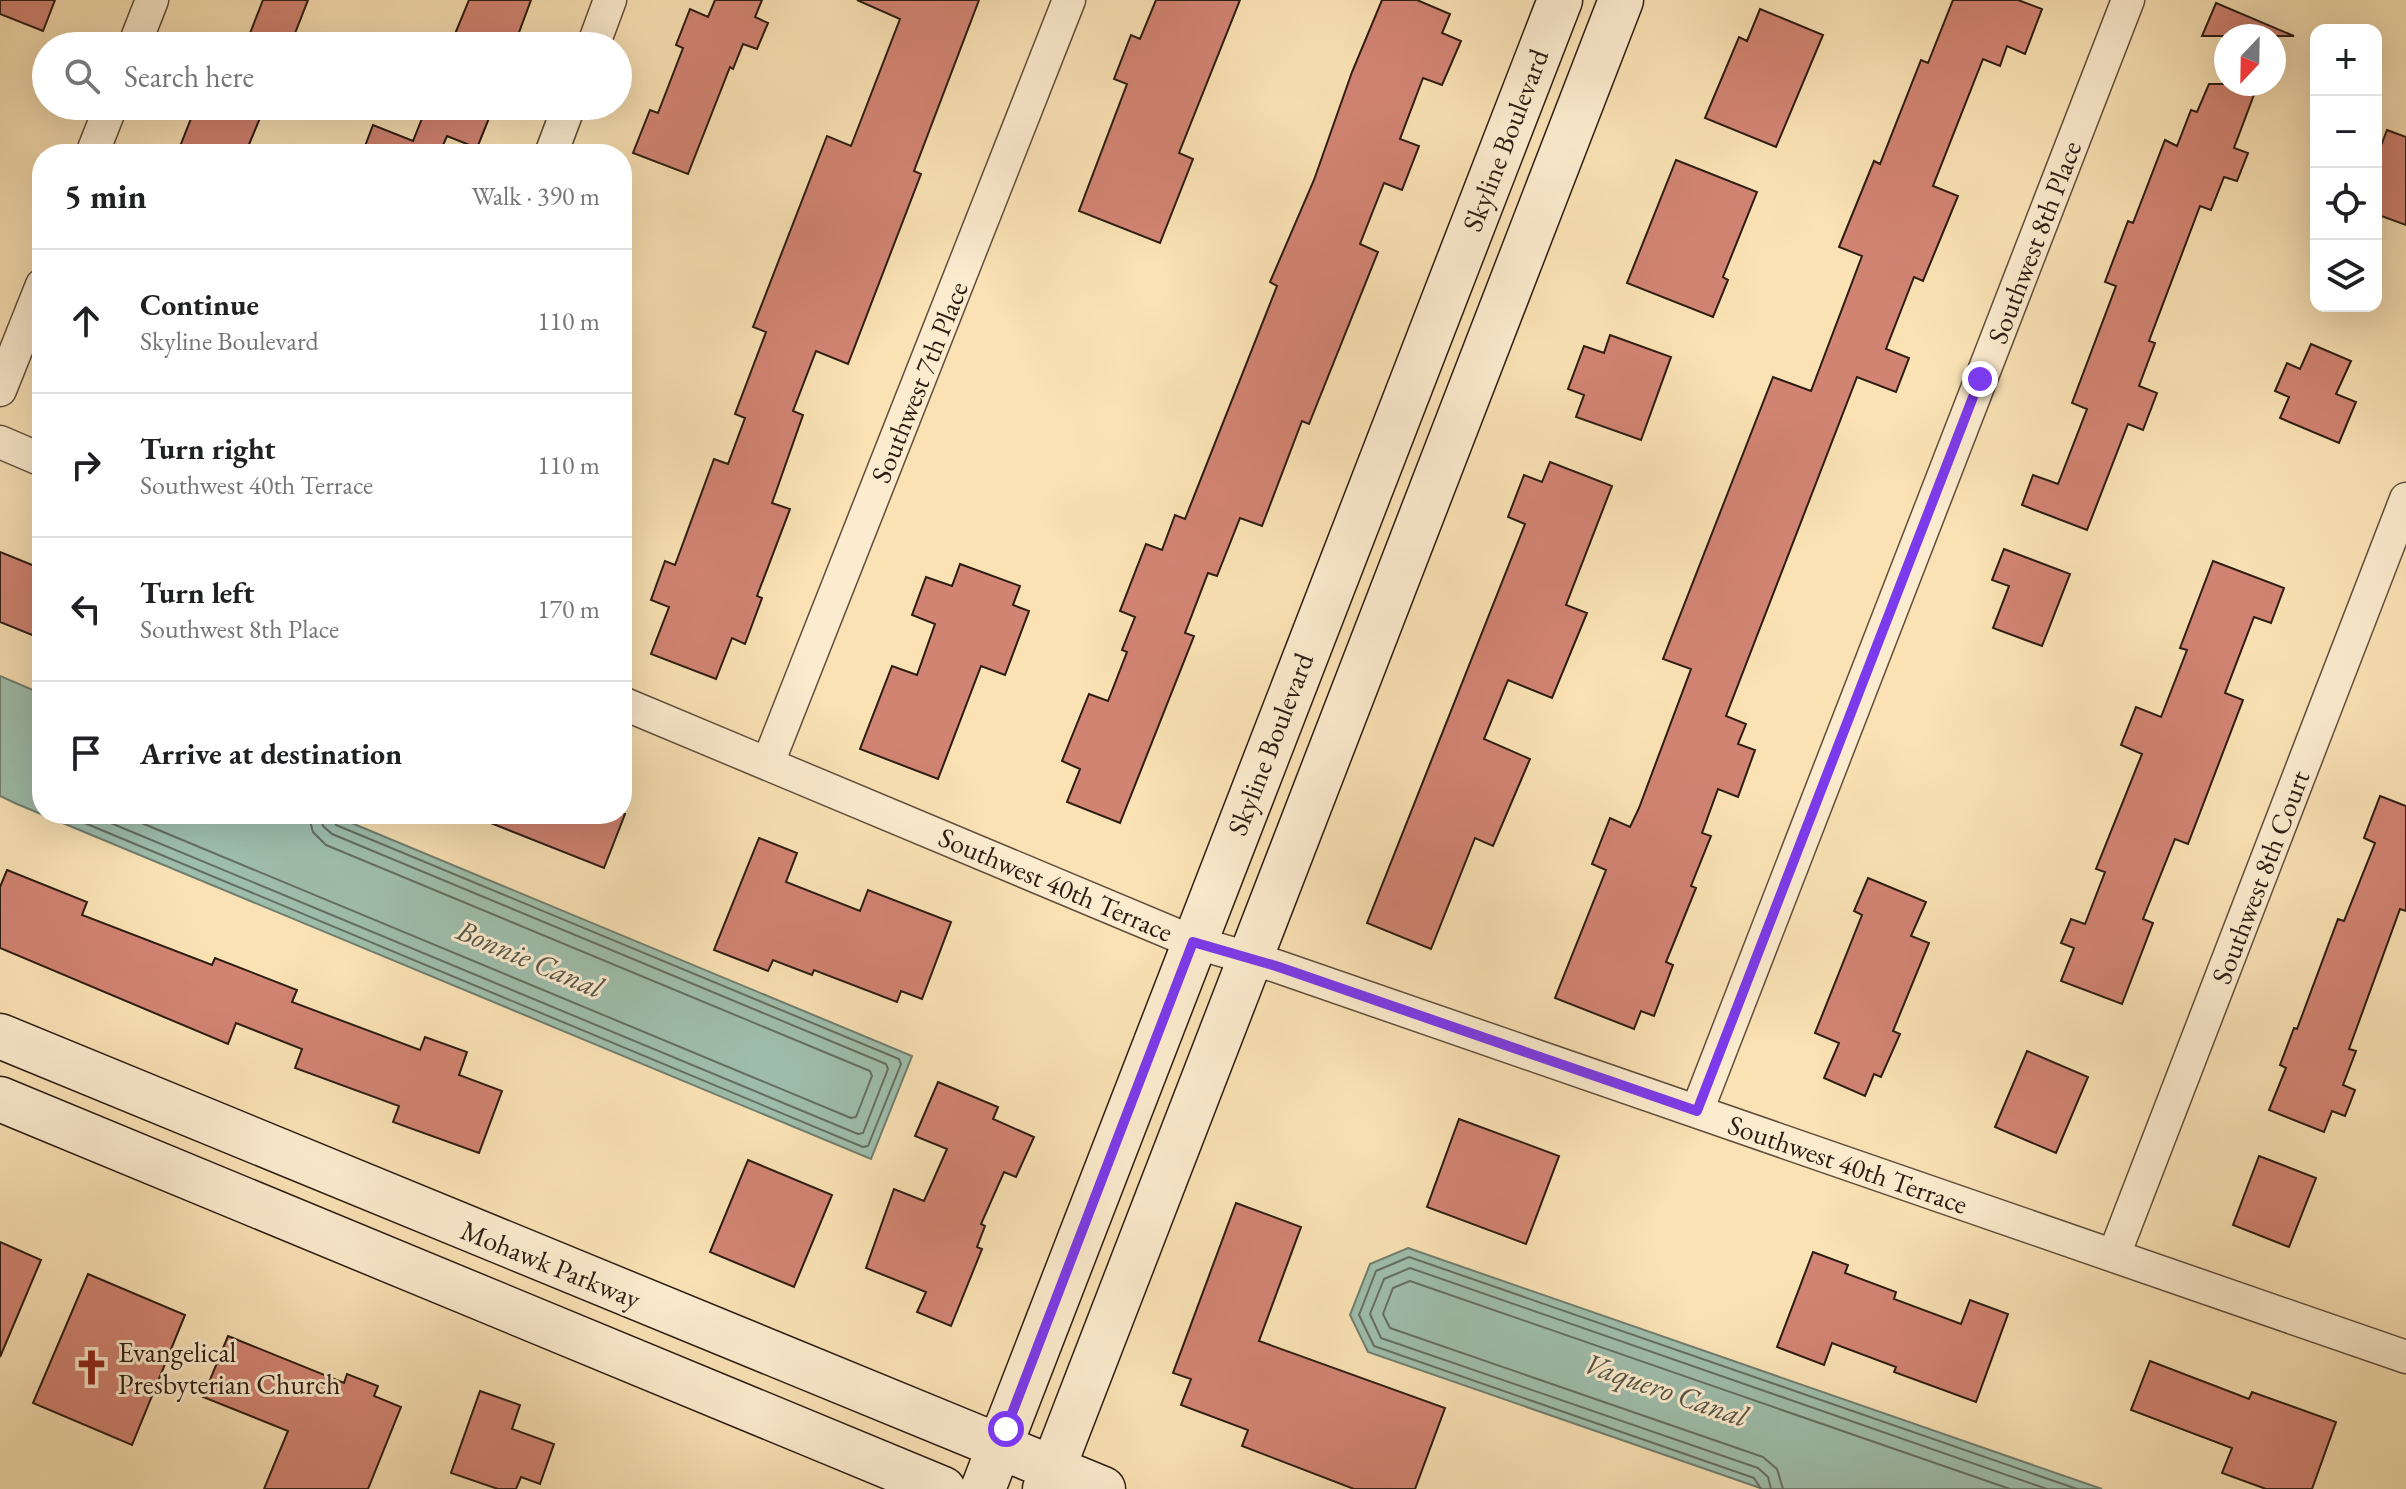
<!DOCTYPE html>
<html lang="en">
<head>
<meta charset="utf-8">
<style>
	:root { --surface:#fff; --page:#f6f6f6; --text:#202124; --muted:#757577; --line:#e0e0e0 }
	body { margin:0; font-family:"EB Garamond",serif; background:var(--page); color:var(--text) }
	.controls { position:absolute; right:24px; top:24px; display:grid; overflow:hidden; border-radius:16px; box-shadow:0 8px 32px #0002 }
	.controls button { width:72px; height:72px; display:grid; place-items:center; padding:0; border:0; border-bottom:2px solid var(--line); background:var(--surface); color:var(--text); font:40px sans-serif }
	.compass { position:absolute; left:2214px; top:24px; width:72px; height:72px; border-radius:50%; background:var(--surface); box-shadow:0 8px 32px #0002; rotate:202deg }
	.stop { position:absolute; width:24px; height:24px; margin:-18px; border:6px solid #7c3aed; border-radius:50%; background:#fff }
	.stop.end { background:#7c3aed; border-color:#fff; box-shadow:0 2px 8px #0008 }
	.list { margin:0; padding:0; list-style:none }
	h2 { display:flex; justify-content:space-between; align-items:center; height:104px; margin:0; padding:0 32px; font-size:34px }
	h2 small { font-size:26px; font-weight:400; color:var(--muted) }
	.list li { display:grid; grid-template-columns:52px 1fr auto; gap:24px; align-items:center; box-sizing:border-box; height:144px; padding:0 32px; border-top:2px solid var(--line) }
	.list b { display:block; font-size:30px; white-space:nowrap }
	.list p { margin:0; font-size:26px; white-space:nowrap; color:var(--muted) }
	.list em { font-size:26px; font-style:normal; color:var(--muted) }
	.icon { flex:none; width:44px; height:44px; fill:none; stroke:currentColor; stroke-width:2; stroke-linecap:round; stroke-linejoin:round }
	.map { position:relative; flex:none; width:2406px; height:1489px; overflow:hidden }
	.search { position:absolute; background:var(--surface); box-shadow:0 8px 32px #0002; left:32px; top:32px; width:600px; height:88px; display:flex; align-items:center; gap:20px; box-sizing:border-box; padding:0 28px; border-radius:44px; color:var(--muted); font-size:30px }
	.panel { position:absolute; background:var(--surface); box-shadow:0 8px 32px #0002; left:32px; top:144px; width:600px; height:680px; border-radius:32px }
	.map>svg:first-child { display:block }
</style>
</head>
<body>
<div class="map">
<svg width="2406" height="1489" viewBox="0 0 2406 1489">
	<rect width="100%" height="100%" fill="#fae2b5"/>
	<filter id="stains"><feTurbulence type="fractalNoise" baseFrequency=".0025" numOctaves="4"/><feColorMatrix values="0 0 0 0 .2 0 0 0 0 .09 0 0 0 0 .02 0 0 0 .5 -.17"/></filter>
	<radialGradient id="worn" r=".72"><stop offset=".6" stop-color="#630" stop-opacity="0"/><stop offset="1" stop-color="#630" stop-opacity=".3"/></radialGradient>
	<path fill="#9ebeac" stroke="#707e6f" stroke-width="2" d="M0 676 42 694V814H330L912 1056 871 1159 17 804 0 796Z
		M1408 1248 2102 1489H1763L1368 1352 1350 1315 1370 1264Z"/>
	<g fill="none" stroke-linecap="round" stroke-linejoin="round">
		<path stroke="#656e60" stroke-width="2" d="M63 814 863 1147 868 1146 901 1064 899 1059 336 825 330 814
			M89 814 858 1134 863 1133 888 1069 886 1064 332 834 323 826 320 814
			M120 814 851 1118 856 1117 872 1076 870 1071 326 845 313 832 308 814
			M1761 1489 1754 1478 1374 1346 1359 1315 1376 1271 1409 1257 2077 1489
			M1771 1489 1768 1477 1758 1468 1381 1338 1370 1314 1384 1279 1410 1268 2047 1489
			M1783 1489 1777 1469 1763 1457 1390 1328 1383 1314 1393 1288 1410 1281 2010 1489"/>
	</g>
	<path fill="#d28473" stroke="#2c1d13" stroke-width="2" d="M0 0H55L43 31 0 14Z
		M263 0H308L290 46H245Z
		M469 0H531L514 46H450Z
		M715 0H762L755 17 768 23 757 49 743 44 733 69 730 67 688 174 633 153 650 110 658 113 683 48 676 45 690 9 708 17Z
		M857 0H979L914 171 921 174 848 364 816 351 793 411 803 415 772 503 790 509 757 596 762 598 745 644 732 638 716 679 651 654 669 607 651 600 665 561 675 565 714 459 728 464 745 418 735 414 766 332 753 327 827 136 851 146 900 19Z
		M1156 0H1240L1179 153 1193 159 1160 243 1079 211 1127 84 1114 79 1131 35 1140 39Z
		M1382 0H1417L1450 14 1442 33 1461 41 1442 85 1423 78 1400 139 1419 146 1402 190 1384 183 1360 244 1378 252 1309 424 1302 421 1262 526 1240 518 1217 576 1208 573 1185 633 1194 636 1120 823 1067 802 1080 769 1062 761 1089 694 1108 701 1127 652 1122 650 1135 617 1120 611 1146 544 1162 550 1175 515 1185 519 1277 286 1270 282 1314 180 1352 72Z
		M1953 0H2018L2042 9 2025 54 2007 46 2000 66 1983 59 1933 186 1958 196 1923 281 1914 277 1886 349 1909 358 1896 392 1857 377 1726 716 1746 724 1738 744 1755 750 1738 797 1718 789 1702 833 1711 836 1691 886 1696 888 1666 962 1673 965 1654 1016 1641 1011 1634 1029 1555 998 1606 870 1592 864 1610 818 1630 827 1639 808 1691 669 1663 659 1773 377 1811 391 1862 256 1839 247 1874 161 1880 164 1921 60 1928 63Z
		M2216 3 2294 36H2202Z
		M1760 9 1823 35 1776 147 1705 118 1739 37 1747 41Z
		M2209 84H2258L2234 148 2248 153 2237 181 2224 177 2211 210 2200 206 2149 341 2155 343 2139 386 2157 393 2143 430 2128 424 2087 530 2022 505 2033 475 2058 484 2087 409 2072 403 2116 286 2105 282 2128 221 2133 223 2165 140 2177 146 2191 110 2197 112Z
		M196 106H265L245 154H177Z
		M427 106H494L477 148 447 136 440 152 443 154H362L373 125 413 141Z
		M2387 130 2406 137V225L2376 214V159Z
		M1676 160 1757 192 1723 277 1728 280 1713 317 1627 283Z
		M1610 335 1671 357 1641 440 1576 417 1584 395 1568 389 1584 346 1604 353Z
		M2311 344 2351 361 2336 394 2356 402 2339 443 2280 418 2289 397 2275 391 2287 363 2300 369Z
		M1550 462 1612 486 1566 605 1587 613 1552 698 1508 680 1484 739 1530 759 1493 846 1475 838 1431 949 1367 923 1525 524 1508 517 1524 475 1542 482Z
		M2004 549 2070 574 2042 646 1993 628 2009 586 1992 580Z
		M0 552 42 569V639L0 622Z
		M2213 561 2284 588 2271 623 2254 617 2225 693 2243 700 2188 844 2175 839 2143 919 2153 923 2122 1004 2061 981 2074 948 2061 943 2071 919 2085 924 2105 872 2096 869 2142 754 2121 745 2136 707 2161 717 2187 650 2180 648Z
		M960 564 1020 586 1013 605 1029 611 1005 675 981 666 938 779 860 749 892 666 917 675 935 624 912 615 926 577 952 586Z
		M2380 796 2406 806V911L2400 909 2349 1049 2356 1051 2343 1085 2355 1090 2345 1116 2332 1111 2324 1132 2269 1110 2286 1068 2280 1065 2294 1028 2297 1029 2338 919 2344 921 2375 843 2364 838Z
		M468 814H625L604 868Z
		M759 838 797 853 786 882 860 911 868 890 951 922 922 999 901 991 897 1002 814 970 812 975 773 960 768 971 714 950Z
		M7 870 87 902 82 915 212 965 215 958 297 990 292 1002 420 1050 425 1037 467 1052 459 1075 502 1091 479 1153 393 1122 399 1106 295 1068 302 1049 236 1023 228 1044 0 948V887Z
		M1868 878 1926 902 1911 936 1929 943 1893 1031 1900 1034 1881 1077 1874 1074 1865 1096 1824 1078 1839 1043 1815 1033 1862 915 1854 911Z
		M2027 1051 2088 1077 2056 1153 1995 1127Z
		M938 1082 998 1107 993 1119 1034 1137 1016 1177 1004 1172 981 1224 985 1226 977 1247 982 1249 951 1326 917 1312 926 1292 866 1268 894 1189 924 1201 947 1149 915 1136Z
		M1459 1119 1559 1156 1526 1244 1427 1207Z
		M2259 1156 2316 1178 2289 1247 2233 1225Z
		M748 1160 832 1195 794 1287 710 1252Z
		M1236 1203 1301 1227 1259 1341 1445 1408 1415 1489H1354L1242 1446 1248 1430 1181 1405 1191 1379 1173 1373Z
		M0 1242 41 1260 0 1357Z
		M1813 1252 1848 1265 1845 1273 1896 1292 1894 1299 1961 1324 1970 1300 2008 1314 1976 1402 1894 1372 1896 1367 1832 1343 1824 1365 1777 1347Z
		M88 1274 185 1315 132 1445 33 1403Z
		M228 1336 344 1383 347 1374 378 1386 374 1396 401 1407 368 1489H264L288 1431 203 1397Z
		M2150 1361 2249 1399 2252 1392 2336 1422 2312 1489H2266L2222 1473 2232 1448 2131 1410Z
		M480 1391 520 1405 512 1429 554 1444 540 1484 521 1477 516 1489H498L451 1473Z"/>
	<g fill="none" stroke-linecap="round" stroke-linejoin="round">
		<defs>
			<path id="street" d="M134 46 152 0
				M593 46 610 0
				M92 154 111 106
				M551 154 569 106
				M0 390 42 285
				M0 442 42 460
				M622 703 1193 942 1276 966 2406 1357
				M768 763 1069 0
				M1697 1111 2128 0
				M2114 1255 2406 499"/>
			<path id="secondary" d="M0 1036 1103 1489
				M0 1099 943 1489
				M983 1489 1560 0
				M1045 1489 1621 0"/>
		</defs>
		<use href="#street" stroke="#604e3c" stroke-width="35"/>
		<use href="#secondary" stroke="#2c1d13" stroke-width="47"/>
		<use href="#street" stroke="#fceccf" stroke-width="32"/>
		<use href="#secondary" stroke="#fceccf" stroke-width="44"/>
	</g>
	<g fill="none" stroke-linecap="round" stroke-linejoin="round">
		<path stroke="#7c3aed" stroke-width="10" d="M1006 1429 1193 942 1276 966 1697 1111 1980 379"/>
	</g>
	<defs>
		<symbol id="church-bare" viewBox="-9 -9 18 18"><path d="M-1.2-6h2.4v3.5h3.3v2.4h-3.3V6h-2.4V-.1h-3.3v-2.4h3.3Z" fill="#8f2418" stroke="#fceccf" stroke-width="2.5" paint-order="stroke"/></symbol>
	</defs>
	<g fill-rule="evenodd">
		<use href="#church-bare" x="66" y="1342" width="51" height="51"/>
	</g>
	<g text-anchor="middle" stroke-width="6" stroke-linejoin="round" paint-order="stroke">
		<g font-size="28" fill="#2c1d13" stroke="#fceccf">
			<text transform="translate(1505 140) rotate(-69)" y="10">Skyline Boulevard</text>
			<text transform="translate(2034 242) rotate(-69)" y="10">Southwest 8th Place</text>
			<text transform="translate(919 382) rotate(-68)" y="10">Southwest 7th Place</text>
			<text transform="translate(1270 744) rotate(-69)" y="10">Skyline Boulevard</text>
			<text transform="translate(2260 877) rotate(-69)" y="10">Southwest 8th Court</text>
			<text transform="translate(1056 884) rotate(23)" y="10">Southwest 40th Terrace</text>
			<text transform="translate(1848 1164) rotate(19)" y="10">Southwest 40th Terrace</text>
			<text transform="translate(551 1264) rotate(22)" y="10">Mohawk Parkway</text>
		</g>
		<g font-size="28" fill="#2c1d13" stroke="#fceccf" text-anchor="start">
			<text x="118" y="1362">Evangelical<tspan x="118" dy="32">Presbyterian Church</tspan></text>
		</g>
		<g font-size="30" font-style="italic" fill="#545549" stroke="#fceccf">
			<text transform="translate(530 959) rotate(23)" y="10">Bonnie Canal</text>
			<text transform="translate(1666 1390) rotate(19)" y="10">Vaquero Canal</text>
		</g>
	</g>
	<rect width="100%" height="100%" filter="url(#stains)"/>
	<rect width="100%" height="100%" fill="url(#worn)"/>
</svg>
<div class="controls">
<button>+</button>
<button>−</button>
<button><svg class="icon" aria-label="locate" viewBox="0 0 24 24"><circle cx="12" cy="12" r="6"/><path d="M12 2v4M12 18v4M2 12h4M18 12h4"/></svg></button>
<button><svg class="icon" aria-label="layers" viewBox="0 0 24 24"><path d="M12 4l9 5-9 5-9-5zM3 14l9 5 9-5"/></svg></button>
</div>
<svg class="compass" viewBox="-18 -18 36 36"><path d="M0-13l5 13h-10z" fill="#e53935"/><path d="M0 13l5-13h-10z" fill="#757577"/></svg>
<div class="stop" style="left:1006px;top:1429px"></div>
<div class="stop end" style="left:1980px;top:379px"></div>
<div class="search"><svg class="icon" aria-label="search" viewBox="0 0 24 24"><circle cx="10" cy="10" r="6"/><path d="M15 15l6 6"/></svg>Search here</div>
<section class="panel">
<h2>5 min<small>Walk · 390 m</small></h2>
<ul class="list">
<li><svg class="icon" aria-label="ahead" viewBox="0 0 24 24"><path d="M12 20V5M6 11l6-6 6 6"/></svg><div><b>Continue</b><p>Skyline Boulevard</p></div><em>110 m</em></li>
<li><svg class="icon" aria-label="right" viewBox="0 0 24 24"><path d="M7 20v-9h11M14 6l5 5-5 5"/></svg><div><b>Turn right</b><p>Southwest 40th Terrace</p></div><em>110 m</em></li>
<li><svg class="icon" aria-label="left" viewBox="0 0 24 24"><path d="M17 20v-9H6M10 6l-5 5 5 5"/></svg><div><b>Turn left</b><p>Southwest 8th Place</p></div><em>170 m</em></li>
<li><svg class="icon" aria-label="arrive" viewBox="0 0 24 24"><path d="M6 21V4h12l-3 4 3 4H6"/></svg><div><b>Arrive at destination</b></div></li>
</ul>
</section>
</div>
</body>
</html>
